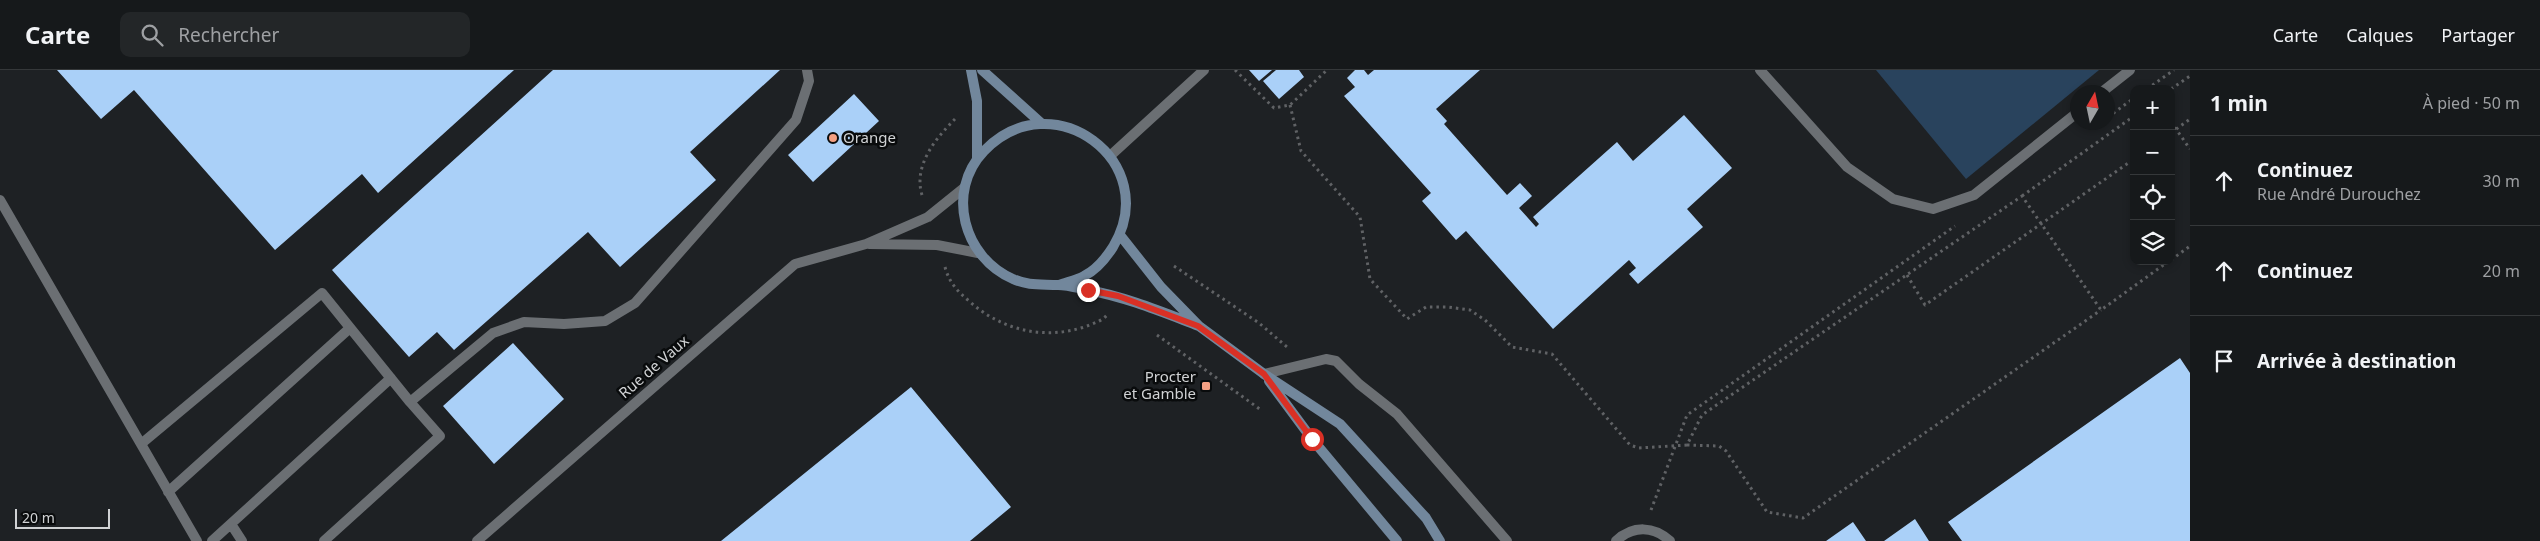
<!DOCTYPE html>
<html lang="fr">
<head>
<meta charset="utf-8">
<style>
	:root { --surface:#16191b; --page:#232628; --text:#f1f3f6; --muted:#9ea0a3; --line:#35383a }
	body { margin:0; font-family:"Noto Sans",sans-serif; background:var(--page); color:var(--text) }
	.controls { position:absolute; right:15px; top:15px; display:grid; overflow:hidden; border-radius:10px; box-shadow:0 2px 8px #0003 }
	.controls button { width:45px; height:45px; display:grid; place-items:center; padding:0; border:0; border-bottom:1px solid var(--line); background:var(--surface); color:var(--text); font:25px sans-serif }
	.compass { position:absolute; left:2070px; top:15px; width:45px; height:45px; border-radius:50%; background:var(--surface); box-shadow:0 2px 8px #0003; rotate:9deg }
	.scale { position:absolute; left:15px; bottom:12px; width:95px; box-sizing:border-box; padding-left:5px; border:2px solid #d0d2d4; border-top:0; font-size:14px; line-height:18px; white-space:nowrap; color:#d0d2d4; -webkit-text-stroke:4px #090b0c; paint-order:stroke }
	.stop { position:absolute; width:15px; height:15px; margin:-11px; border:4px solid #d93025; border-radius:50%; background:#fff }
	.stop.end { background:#d93025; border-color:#fff; box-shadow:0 1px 5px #0008 }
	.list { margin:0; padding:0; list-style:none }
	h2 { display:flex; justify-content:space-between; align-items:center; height:65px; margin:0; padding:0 20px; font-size:21px }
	h2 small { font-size:16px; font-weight:400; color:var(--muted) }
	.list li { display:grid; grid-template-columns:32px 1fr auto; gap:15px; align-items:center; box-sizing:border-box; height:90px; padding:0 20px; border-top:1px solid var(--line) }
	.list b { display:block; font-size:19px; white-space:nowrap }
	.list p { margin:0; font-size:16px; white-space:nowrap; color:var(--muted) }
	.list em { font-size:16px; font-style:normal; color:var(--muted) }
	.icon { flex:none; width:28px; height:28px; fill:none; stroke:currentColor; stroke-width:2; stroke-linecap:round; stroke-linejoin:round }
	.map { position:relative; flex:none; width:2190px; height:471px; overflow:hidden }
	header { display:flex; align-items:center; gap:30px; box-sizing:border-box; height:70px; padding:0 25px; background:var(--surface); border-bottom:1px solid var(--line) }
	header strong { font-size:24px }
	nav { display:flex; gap:28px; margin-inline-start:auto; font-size:18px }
	.search { width:350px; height:45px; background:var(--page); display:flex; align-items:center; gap:12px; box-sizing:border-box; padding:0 18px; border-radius:10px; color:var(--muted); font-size:19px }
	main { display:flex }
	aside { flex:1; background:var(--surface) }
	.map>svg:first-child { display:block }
</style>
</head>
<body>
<header>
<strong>Carte</strong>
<div class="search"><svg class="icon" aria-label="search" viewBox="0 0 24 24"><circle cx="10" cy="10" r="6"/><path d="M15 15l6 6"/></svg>Rechercher</div>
<nav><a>Carte</a><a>Calques</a><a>Partager</a></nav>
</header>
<main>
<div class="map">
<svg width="2190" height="471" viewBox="0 0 2190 471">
	<rect width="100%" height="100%" fill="#1e2124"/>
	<path fill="#29435d" d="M1876 0H2099L1966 109Z"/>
	<path fill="#aad0f8" d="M57 0H514L378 123 362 104 275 180 134 20 101 49Z
		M553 0H780L690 82 716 110 620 197 588 162 454 280 437 262 409 287 332 200Z
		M1249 0H1272L1259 11Z
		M1276 0H1299L1304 7 1279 29 1263 11Z
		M1355 0H1364L1368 5 1374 0H1480L1436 39 1447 51 1444 54 1507 125 1520 113 1532 126 1519 138 1536 157 1539 154 1533 147 1617 72 1633 91 1684 45 1732 98 1687 139 1703 157 1638 214 1629 204 1636 198 1629 190 1553 259 1466 161 1456 170 1422 131 1431 123 1344 26 1355 17 1347 8Z
		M854 24 879 51 813 112 788 85Z
		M513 273 564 329 494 394 443 336Z
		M2180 288 2190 303V471H1962L1948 452Z
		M911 317 1011 437 970 471H721Z
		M1915 449 1929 471H1884Z
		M1853 452 1866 471H1826Z"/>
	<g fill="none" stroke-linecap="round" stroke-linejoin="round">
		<path stroke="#606265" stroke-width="3" stroke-dasharray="2.5 4" stroke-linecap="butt" d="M1235 0 1274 38 1290 35 1327 0
			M2147 19 2174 0
			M2171 19 2190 6
			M1290 35 1301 81 1360 147 1370 209 1407 249 1426 237H1448L1470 240 1485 250 1512 277 1552 284 1630 375 1639 378 1687 375 1702 345 2022 126 2101 240 2169 191
			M2108 47 2134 28
			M2171 52 2190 79
			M2171 63 2190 49
			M922 125C913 95 936 68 956 48
			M2022 126 2134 46
			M2171 190 2190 176
			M1174 196 1259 253 1287 277
			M945 197C949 212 957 221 969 231 1001 260 1045 271 1087 256 1094 253 1102 251 1107 245
			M1907 205 1925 235 2134 89
			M1157 265 1261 340
			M1687 375 1719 376 1726 381 1767 442 1803 448 2101 240
			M1651 440 1687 345 1955 156"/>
		<path stroke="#6b6f73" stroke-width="10" d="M1760 0 1847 97 1893 129 1933 139 1974 125 2078 42
			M2102 22 2130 0
			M1110 86 1204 0
			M0 130 197 471
			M1264 304 1326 289 1336 291 1359 314 1397 344 1507 471
			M141 374 322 223 410 332 493 263 524 252 564 254 605 251 635 233 796 50 809 11 807 0
			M168 422 350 258
			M231 454 242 471
			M212 471 391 308
			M324 471 440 366 410 332
			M1616 471C1633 455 1654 456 1670 471"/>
		<path stroke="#6b6f73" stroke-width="10" d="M869 174 937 175 978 183
			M477 471 795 194 866 174 928 147 964 118"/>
		<path stroke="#72879c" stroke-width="10" d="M971 0 977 31V88
			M982 0 1041 53
			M1120 165 1161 217 1199 256 1264 304 1340 354 1426 448 1440 471
			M1059 215C1067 212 1077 210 1084 206 1096 200 1106 188 1113 177 1164 92 1052 10 984 81 945 122 964 188 1013 209 1028 216 1042 214 1058 215 1067 215 1078 218 1088 220 1126 227 1162 242 1199 256
			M1269 311 1312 369 1397 471"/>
	</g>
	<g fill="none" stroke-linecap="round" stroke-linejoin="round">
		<path stroke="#d93025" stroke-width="6" d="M1088 220 1118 226 1198 256 1264 304 1312 369"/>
	</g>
	<g fill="#f39f82" stroke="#090b0c" stroke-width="2">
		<circle cx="833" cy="68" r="5"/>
		<rect x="1201" y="311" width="10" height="10" rx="2.5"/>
	</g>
	<g text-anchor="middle" stroke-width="5" stroke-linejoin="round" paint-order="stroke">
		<g font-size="15" fill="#d0d2d4" stroke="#090b0c" text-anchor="start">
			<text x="843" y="73">Orange</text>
			<text x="1196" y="312" text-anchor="end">Procter<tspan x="1196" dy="17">et Gamble</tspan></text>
		</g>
		<g font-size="15" fill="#d0d2d4" stroke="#090b0c">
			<text transform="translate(654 297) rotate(-41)" y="5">Rue de Vaux</text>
		</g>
	</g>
</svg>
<div class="controls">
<button>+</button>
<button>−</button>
<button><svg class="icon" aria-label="locate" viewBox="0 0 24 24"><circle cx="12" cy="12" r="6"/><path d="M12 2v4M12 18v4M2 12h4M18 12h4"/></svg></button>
<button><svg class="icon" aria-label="layers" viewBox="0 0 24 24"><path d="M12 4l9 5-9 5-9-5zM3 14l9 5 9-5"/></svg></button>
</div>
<svg class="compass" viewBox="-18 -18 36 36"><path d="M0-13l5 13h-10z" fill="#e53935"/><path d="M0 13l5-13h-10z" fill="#9ea0a3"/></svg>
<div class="scale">20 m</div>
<div class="stop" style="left:1312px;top:369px"></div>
<div class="stop end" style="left:1088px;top:220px"></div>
</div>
<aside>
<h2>1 min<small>À pied · 50 m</small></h2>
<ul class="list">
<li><svg class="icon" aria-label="ahead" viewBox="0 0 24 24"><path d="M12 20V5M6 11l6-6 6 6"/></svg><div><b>Continuez</b><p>Rue André Durouchez</p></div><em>30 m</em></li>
<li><svg class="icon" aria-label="ahead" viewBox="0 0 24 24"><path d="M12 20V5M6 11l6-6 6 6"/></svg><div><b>Continuez</b></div><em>20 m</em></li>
<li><svg class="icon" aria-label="arrive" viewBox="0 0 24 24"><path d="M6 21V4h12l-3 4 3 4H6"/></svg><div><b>Arrivée à destination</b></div></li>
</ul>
</aside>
</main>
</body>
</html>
